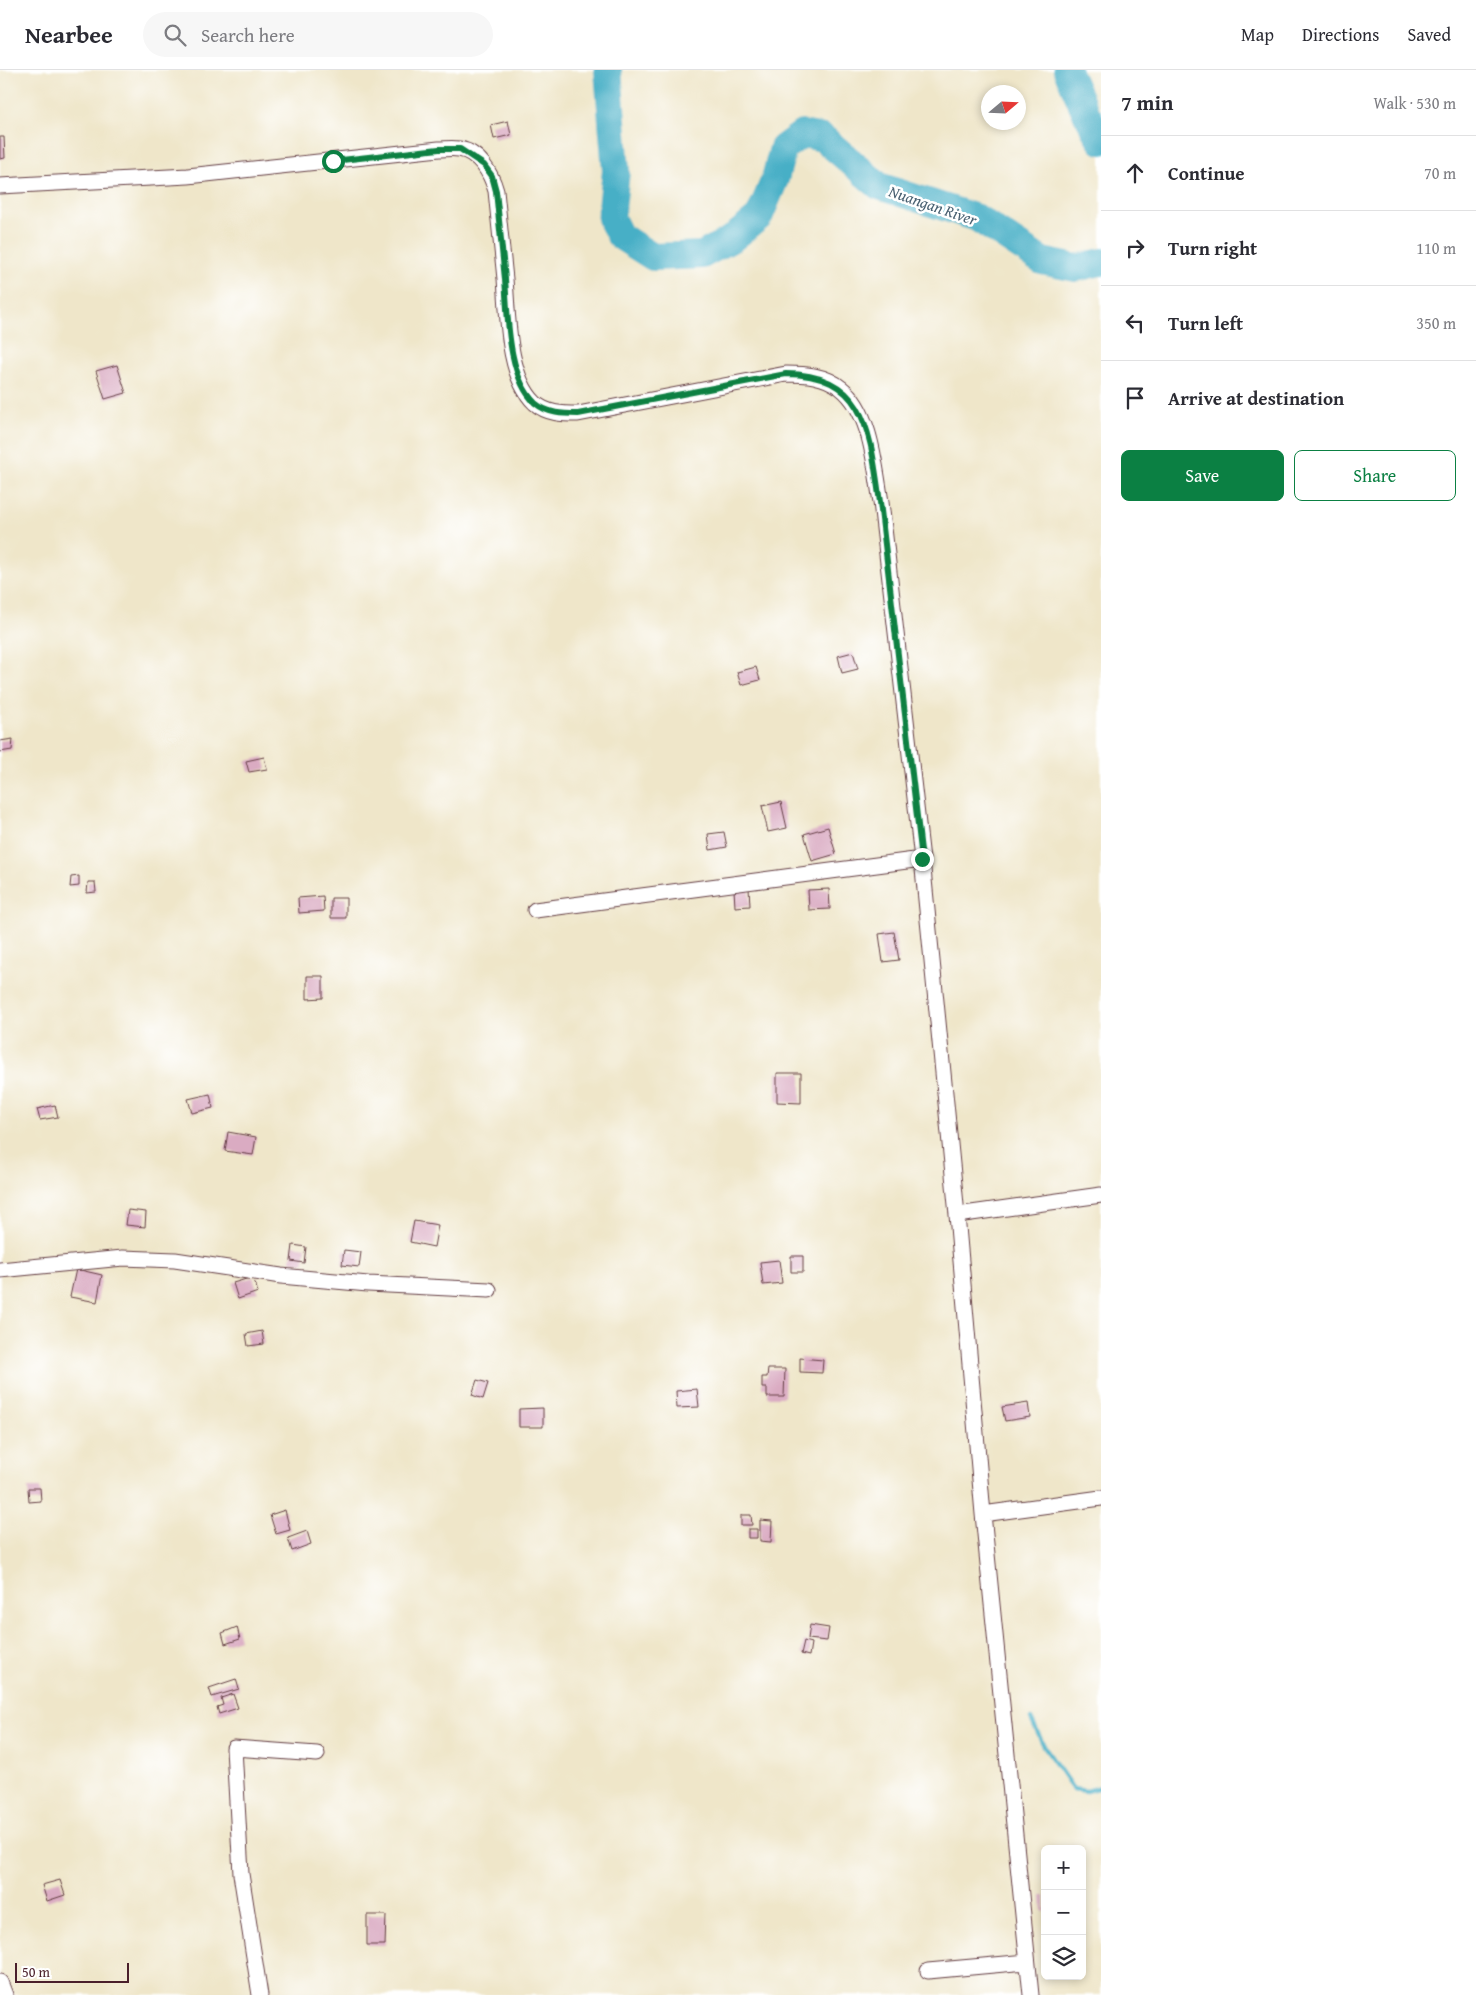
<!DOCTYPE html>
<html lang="en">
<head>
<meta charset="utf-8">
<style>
	:root { --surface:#fff; --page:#f7f7f7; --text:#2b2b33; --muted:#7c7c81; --line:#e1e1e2; --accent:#0b8043 }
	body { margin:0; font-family:"Gentium Book Plus",serif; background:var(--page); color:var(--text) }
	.controls { position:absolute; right:15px; bottom:15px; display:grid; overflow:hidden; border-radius:8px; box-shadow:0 2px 8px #0003 }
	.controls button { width:45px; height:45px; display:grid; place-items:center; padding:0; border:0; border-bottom:1px solid var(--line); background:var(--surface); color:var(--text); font:25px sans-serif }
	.compass { position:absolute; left:981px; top:15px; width:45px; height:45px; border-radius:50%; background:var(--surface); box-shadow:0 2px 8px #0003; rotate:71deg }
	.scale { position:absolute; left:15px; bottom:12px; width:114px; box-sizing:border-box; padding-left:5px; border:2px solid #4a1f2b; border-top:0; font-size:14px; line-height:18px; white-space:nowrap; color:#4a1f2b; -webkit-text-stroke:4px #fff; paint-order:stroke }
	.stop { position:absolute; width:15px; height:15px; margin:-11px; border:4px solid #0b8043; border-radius:50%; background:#fff }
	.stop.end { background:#0b8043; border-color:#fff; box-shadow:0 1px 5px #0008 }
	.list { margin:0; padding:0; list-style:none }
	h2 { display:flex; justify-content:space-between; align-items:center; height:65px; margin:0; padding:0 20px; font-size:21px }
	h2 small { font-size:16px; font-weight:400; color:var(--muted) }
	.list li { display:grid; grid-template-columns:32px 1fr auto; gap:15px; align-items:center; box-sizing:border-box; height:75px; padding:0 20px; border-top:1px solid var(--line) }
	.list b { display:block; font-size:19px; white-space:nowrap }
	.list em { font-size:16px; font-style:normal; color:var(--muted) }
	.actions { display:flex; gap:10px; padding:15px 20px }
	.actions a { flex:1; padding:11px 0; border:1px solid var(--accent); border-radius:8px; text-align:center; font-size:18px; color:var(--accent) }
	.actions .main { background:var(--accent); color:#fff }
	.icon { flex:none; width:28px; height:28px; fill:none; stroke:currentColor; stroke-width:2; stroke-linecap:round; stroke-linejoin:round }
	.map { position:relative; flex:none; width:1101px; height:1925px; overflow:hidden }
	header { display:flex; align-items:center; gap:30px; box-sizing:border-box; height:70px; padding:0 25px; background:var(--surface); border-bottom:1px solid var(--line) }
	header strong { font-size:24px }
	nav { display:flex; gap:28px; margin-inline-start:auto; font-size:18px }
	.search { width:350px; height:45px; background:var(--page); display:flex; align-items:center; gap:12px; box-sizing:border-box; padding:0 18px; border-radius:28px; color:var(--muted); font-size:19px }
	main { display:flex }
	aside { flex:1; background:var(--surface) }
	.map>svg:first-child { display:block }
</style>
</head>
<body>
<header>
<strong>Nearbee</strong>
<div class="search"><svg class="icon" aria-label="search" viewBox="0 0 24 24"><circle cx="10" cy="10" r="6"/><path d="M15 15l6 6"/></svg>Search here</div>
<nav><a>Map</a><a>Directions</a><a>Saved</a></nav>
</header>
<main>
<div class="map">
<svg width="1101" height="1925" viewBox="0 0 1101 1925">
	<rect width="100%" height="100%" fill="#fff"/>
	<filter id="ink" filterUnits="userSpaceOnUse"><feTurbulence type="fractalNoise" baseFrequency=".02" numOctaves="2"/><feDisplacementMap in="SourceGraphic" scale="10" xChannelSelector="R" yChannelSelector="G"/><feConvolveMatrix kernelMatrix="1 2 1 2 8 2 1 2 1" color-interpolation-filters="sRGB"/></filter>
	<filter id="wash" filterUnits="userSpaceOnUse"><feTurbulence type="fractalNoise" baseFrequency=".0096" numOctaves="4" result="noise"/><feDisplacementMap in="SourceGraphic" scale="20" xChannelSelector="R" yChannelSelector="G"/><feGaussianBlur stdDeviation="1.12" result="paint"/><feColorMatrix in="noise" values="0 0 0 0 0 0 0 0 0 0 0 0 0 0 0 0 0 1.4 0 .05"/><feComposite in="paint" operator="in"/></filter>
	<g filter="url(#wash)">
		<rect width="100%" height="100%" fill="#efe6c9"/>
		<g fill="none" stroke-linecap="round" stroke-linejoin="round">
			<path stroke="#47afc6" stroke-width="4.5" d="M1031 1649 1045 1678 1073 1719 1087 1721 1101 1717"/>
			<path stroke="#47afc6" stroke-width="28" d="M608 0 616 101 611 148 620 166 653 187 702 185 733 168 759 147 775 109 783 78 802 64 823 68 879 116 977 148 1042 191 1076 198 1101 192
				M1067 0 1084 39 1101 71"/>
		</g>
		<g id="blocks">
			<path fill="#daabc2" d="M508 51 511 65 494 69 491 55Z
				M0 67H4L5 88 0 89Z
				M117 295 126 323 105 329 96 301Z
				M853 582 858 599 842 603 838 586Z
				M756 597 760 610 741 615 737 602Z
				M13 669 12 680 0 682V671Z
				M264 687 267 699 249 702 246 691Z
				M781 732 787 758 768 762 762 736Z
				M828 757 836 784 812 791 804 764Z
				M724 762 727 777 710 780 708 764Z
				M79 806V816L70 817 71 807Z
				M88 812H95L96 822 87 823Z
				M749 818 750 836 735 837 734 819Z
				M829 819 830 839 809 840 808 820Z
				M323 826 324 841 299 843 298 828Z
				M331 828H346V848H331Z
				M894 862 899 890 883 892 879 864Z
				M307 906H323V928L307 929Z
				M777 1003H801V1033L777 1032Z
				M210 1024 213 1038 192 1043 188 1029Z
				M55 1035 58 1047 40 1050 37 1039Z
				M228 1062 256 1067 253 1085 225 1081Z
				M128 1140 146 1142 145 1157 126 1155Z
				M414 1151 438 1155 434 1177 410 1172Z
				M293 1175 306 1177 304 1193 291 1191Z
				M344 1180 361 1182 359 1197 342 1195Z
				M791 1186H803V1202H791Z
				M779 1190 782 1213 763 1215 760 1192Z
				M76 1199 102 1205 97 1232 70 1227Z
				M253 1207 258 1222 238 1229 233 1213Z
				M262 1261 264 1274 248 1276 246 1264Z
				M800 1288 823 1290 822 1303 800 1302Z
				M768 1299H785L784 1327H767V1318H762V1307H767Z
				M477 1310 488 1313 483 1329 472 1325Z
				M697 1319 699 1337 677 1338 676 1321Z
				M1028 1333 1030 1347 1005 1351 1002 1337Z
				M543 1338V1357H519V1339Z
				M28 1418H40L41 1431 29 1432Z
				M285 1440 290 1460 276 1464 270 1445Z
				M741 1445H751L752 1455H741Z
				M760 1450 772 1451 771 1472 760 1471Z
				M748 1459H757V1468H748Z
				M307 1461 311 1474 292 1481 288 1468Z
				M810 1555 829 1558 827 1571 808 1569Z
				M237 1557 240 1569 225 1574 222 1563Z
				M804 1571 811 1573 809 1586 801 1584Z
				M236 1609 239 1619 212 1627 209 1618Z
				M233 1624 238 1638 219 1644 217 1637 223 1635 221 1628Z
				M60 1810 65 1825 47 1831 42 1815Z
				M1042 1825H1045V1842H1043Z
				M367 1845H386L385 1875H367Z"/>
		</g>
	</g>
	<g filter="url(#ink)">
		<use href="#blocks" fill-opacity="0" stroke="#633d43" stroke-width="1"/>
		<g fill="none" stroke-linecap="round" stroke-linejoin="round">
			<defs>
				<path id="minor" d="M0 116 188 106 439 79C445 79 452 78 459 79 479 82 491 103 496 121 499 150 502 179 505 209 508 245 507 306 535 333 547 344 563 344 578 344L786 304C805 304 825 305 841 318 871 341 875 397 881 432L922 789 957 1145 983 1444 1031 1925
					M535 840 922 789
					M957 1145 1101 1125
					M0 1200 123 1188 175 1190 281 1206 368 1214 489 1220
					M983 1444 1101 1428
					M928 1901 1027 1892
					M0 1912 5 1925
					M260 1925 241 1804 234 1678 317 1684"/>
			</defs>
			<use href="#minor" stroke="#633d43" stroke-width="17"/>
			<use href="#minor" stroke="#fff" stroke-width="15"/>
		</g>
	</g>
	<g fill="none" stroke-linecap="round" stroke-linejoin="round" filter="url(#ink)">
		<path stroke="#0b8043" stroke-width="6" d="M333 91 439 79H460L484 95 492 106 496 121C499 150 502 179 505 209 508 245 507 306 535 333 548 344 563 344 578 344L786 304C868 304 870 366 880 432L922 789"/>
	</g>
	<g text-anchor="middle" stroke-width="5" stroke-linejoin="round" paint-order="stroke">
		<g font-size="16" font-style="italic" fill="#496071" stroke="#fff">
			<text transform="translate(933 135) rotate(19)" y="6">Nuangan River</text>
		</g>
	</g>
</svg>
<div class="controls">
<button>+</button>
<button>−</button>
<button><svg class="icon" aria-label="layers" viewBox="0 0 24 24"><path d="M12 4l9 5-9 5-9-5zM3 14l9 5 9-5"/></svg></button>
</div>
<svg class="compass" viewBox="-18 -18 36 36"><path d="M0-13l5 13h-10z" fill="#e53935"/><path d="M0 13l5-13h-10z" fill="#7c7c81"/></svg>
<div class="scale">50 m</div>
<div class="stop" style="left:333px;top:91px"></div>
<div class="stop end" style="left:922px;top:789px"></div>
</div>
<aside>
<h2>7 min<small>Walk · 530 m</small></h2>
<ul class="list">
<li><svg class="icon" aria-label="ahead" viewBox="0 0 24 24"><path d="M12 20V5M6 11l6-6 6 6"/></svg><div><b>Continue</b></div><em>70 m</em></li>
<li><svg class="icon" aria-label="right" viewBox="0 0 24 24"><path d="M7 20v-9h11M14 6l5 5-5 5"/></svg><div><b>Turn right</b></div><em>110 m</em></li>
<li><svg class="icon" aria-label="left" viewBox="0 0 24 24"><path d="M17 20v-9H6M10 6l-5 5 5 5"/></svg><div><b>Turn left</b></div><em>350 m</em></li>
<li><svg class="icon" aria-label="arrive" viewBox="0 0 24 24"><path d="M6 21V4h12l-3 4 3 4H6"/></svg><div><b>Arrive at destination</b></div></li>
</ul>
<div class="actions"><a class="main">Save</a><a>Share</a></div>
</aside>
</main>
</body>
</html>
